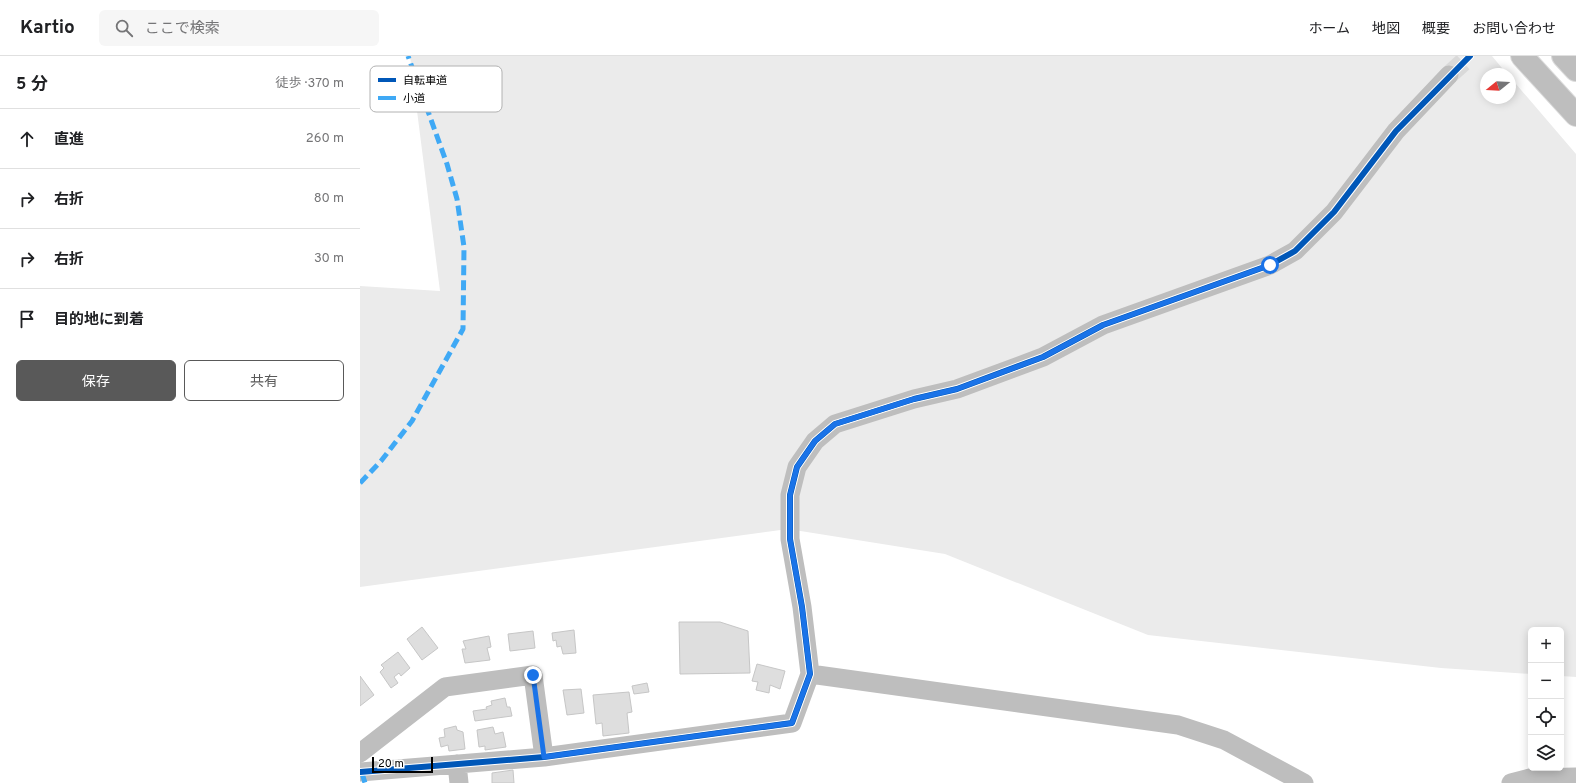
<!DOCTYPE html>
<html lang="ja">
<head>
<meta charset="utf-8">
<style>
	:root { --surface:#fff; --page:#f6f6f6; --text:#202124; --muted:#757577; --line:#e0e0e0; --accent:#595959 }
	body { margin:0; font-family:Overpass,"Noto Sans JP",sans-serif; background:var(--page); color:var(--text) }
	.controls { position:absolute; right:12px; bottom:12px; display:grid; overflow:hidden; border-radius:6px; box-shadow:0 2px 10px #0003 }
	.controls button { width:36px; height:36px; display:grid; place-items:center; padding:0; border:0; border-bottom:1px solid var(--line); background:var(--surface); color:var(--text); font:20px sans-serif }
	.compass { position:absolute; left:1120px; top:12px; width:36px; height:36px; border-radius:50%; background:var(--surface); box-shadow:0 2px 10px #0003; rotate:252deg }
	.scale { position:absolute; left:12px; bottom:10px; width:61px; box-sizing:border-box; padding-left:4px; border:2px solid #000; border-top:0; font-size:11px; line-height:14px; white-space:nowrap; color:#000; -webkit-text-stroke:3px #fff; paint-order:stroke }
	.stop { position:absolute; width:12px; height:12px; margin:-9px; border:3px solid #1a73e8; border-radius:50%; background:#fff }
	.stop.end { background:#1a73e8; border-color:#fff; box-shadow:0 1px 4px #0008 }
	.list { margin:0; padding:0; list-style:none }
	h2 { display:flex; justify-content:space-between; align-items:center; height:52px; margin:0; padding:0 16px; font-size:17px }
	h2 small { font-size:13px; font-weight:400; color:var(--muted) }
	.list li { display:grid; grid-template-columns:26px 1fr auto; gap:12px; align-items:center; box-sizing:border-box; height:60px; padding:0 16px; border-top:1px solid var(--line) }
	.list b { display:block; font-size:15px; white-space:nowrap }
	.list em { font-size:13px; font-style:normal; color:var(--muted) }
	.actions { display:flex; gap:8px; padding:12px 16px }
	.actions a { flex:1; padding:9px 0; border:1px solid var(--accent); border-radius:6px; text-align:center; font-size:14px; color:var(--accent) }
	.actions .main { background:var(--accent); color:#fff }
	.icon { flex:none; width:22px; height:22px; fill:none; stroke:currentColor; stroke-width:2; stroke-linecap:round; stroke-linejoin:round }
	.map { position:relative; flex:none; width:1216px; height:727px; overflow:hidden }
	header { display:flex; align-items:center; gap:24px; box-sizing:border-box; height:56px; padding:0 20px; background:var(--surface); border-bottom:1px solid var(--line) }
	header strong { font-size:19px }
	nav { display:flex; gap:22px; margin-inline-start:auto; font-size:14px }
	.search { width:280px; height:36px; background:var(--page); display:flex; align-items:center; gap:10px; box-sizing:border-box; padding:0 14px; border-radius:6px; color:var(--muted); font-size:15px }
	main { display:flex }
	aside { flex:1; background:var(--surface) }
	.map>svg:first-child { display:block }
</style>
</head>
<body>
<header>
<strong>Kartio</strong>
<div class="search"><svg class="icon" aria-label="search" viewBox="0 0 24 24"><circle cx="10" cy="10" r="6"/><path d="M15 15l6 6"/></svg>ここで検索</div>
<nav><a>ホーム</a><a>地図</a><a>概要</a><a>お問い合わせ</a></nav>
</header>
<main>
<aside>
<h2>5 分<small>徒歩 · 370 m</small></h2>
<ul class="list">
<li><svg class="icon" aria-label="ahead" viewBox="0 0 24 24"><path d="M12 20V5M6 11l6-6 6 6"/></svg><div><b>直進</b></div><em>260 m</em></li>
<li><svg class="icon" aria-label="right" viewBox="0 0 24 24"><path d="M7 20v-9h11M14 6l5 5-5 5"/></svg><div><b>右折</b></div><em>80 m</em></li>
<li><svg class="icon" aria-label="right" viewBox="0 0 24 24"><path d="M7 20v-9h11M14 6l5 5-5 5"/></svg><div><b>右折</b></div><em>30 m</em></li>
<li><svg class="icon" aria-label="arrive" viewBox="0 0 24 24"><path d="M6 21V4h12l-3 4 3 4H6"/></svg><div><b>目的地に到着</b></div></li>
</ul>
<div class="actions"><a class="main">保存</a><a>共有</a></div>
</aside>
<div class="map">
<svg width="1216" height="727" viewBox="0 0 1216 727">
	<rect width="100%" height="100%" fill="#fff"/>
	<path fill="#ebebeb" d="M50 0H1132L1147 18H1126V42H1150V21L1216 98V621L1201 620V574H1171V618L1081 612 788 579 585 498 428 473 0 531V230L80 235Z"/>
	<path fill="#dedede" stroke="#c6c6c6" d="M319 566H360L388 575 390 617 320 618Z
		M62 571 78 592 62 604 47 583Z
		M214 574 216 597 203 598 201 590 197 591 196 584 193 585 192 577Z
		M173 575 175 592 150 595 148 578Z
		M129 580 131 591 127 592 130 604 105 607 102 593H106L103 585Z
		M38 596 50 612 41 620 39 617 34 621 38 627 31 632 20 616 24 612 21 609Z
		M397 608 425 615 420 633 410 629 409 637 396 634 398 626 392 625Z
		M0 620 14 639 0 650Z
		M287 627 289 636 274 638 272 630Z
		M221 633 224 657 207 659 203 634Z
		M269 636 272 656 267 657 269 677 243 680 242 667 236 668 233 639Z
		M145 642 147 651H150L152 660 115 665 113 655 127 653 126 651 132 649 131 645Z
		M96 670 97 674 103 676 105 693 89 695 88 689 81 691 79 682 85 681 84 673Z
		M133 671 135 678 143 676 146 691 125 694V690L119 691 117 674Z
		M153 714 154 727H132V717Z"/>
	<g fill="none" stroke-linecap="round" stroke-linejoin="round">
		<path stroke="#d9d9d9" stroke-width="19" stroke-dasharray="19 10" stroke-linecap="butt" d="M1089 19 1110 0"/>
		<defs>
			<path id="highway" d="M1162 0 1216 59
				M1203 0 1216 14"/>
		</defs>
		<use href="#highway" stroke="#dbdbdb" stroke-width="24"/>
		<path stroke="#bebebe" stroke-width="19" d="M450 618 818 669 864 684 944 727
			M0 697 85 631 173 619 184 701
			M97 708 99 727
			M0 716 184 701 432 667 450 618 442 551 430 483V439L437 411 455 385 475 368 554 343 597 333 683 301 743 269 910 209 935 195 974 156 1036 75 1089 19
			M1151 727 1170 722 1216 721"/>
		<use href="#highway" stroke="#bebebe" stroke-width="22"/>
		<path stroke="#3fa9f5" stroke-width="5" stroke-dasharray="10 5" stroke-linecap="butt" d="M0 427 21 405 52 365 103 273 104 191 97 143 87 108 48 0
			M2 717 5 727"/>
		<defs>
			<path id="cycleway" d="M0 716 184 701 432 667 450 618 442 551 430 483V439L437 411 455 385 475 368 554 343 597 333 683 301 743 269 910 209 935 195 974 156 1036 75 1110 0"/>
		</defs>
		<use href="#cycleway" stroke="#fff" stroke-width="8"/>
		<use href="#cycleway" stroke="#0057b8" stroke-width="6"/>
	</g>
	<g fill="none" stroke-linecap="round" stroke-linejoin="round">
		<path stroke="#1a73e8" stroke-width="5" d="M173 619 184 701 432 667 450 618 442 551 430 483V439L437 411 455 385 475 368 554 343 597 333 683 301 743 269 910 209"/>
	</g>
	<rect x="10" y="10" width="132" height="46" rx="6" fill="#fff" stroke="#b2b2b2" stroke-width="1"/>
	<rect x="18" y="22" width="18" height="4" fill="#0057b8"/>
	<rect x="18" y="40" width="18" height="4" fill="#3fa9f5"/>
	<g font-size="11" fill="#000">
		<text x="43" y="28">自転車道</text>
		<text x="43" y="46">小道</text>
	</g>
</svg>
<div class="controls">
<button>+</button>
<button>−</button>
<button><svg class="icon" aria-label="locate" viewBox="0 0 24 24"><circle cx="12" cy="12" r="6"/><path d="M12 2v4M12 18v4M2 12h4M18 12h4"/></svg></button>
<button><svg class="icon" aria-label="layers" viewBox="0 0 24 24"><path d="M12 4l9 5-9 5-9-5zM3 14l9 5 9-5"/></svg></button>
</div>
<svg class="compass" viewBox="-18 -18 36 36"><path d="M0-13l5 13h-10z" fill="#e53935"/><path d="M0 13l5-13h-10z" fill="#757577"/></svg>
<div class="scale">20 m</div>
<div class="stop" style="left:910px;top:209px"></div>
<div class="stop end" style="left:173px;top:619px"></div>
</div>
</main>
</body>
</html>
